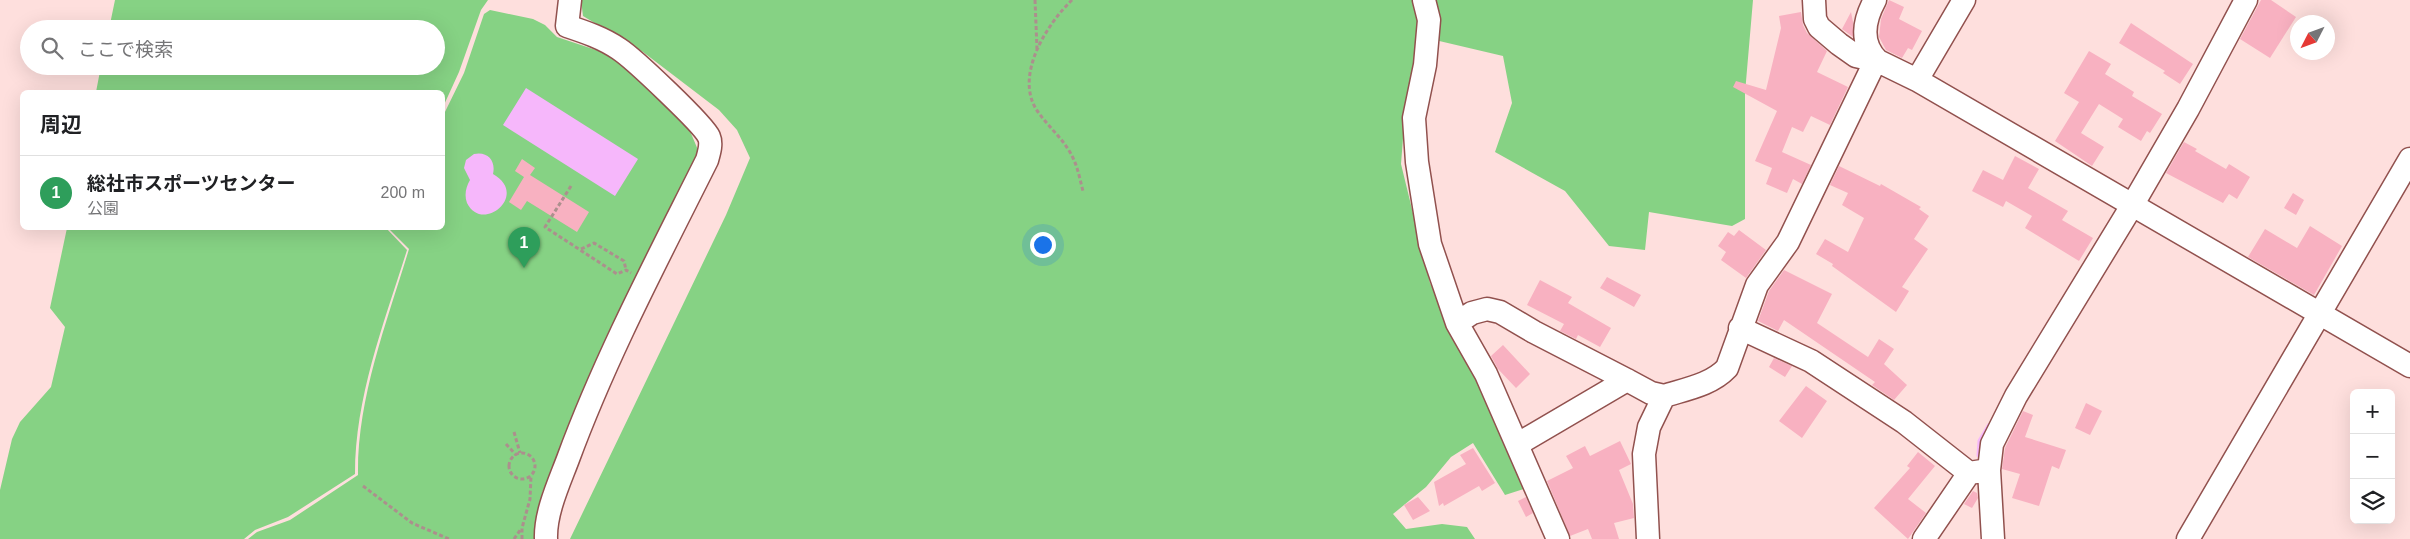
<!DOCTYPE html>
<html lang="ja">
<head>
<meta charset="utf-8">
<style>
	:root { --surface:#fff; --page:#f2f2f2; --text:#202124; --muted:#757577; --line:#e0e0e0; --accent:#347c83 }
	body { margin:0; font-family:Arial,"Noto Sans JP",sans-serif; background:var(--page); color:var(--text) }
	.controls { position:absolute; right:15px; bottom:15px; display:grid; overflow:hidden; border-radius:8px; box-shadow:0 5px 20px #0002 }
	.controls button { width:45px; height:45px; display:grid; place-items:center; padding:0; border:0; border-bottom:1px solid var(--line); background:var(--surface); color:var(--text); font:25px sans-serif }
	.compass { position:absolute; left:2290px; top:15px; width:45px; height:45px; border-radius:50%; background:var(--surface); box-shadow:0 5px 20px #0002; rotate:228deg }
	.you { position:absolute; left:1042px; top:244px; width:18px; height:18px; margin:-12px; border:4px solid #fff; border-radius:50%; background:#1a73e8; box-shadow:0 0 0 8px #1a73e833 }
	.badge { display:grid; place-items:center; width:32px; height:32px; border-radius:50%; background:var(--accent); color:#fff; font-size:16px; font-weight:700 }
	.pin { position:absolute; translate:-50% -41px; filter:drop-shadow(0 1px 2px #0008) }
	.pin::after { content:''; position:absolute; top:26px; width:18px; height:15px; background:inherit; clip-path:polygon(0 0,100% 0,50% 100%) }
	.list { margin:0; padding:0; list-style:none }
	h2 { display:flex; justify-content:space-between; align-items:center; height:65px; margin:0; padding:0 20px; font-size:21px }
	h2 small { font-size:16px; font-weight:400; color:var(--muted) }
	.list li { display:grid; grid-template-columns:32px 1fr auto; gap:15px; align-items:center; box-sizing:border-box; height:75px; padding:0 20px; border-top:1px solid var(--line) }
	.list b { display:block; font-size:19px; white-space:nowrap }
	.list p { margin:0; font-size:16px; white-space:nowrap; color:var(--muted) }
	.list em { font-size:16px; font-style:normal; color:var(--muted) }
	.icon { flex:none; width:28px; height:28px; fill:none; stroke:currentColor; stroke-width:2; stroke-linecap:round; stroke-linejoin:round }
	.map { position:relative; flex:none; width:2410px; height:539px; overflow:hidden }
	.search { position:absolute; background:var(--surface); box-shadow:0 5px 20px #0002; left:20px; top:20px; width:425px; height:55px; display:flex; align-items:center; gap:12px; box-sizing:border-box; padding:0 18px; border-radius:28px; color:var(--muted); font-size:19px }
	.panel { position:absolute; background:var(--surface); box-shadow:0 5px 20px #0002; left:20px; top:90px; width:425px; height:140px; border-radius:8px }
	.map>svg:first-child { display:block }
</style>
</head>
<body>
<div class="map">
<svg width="2410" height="539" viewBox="0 0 2410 539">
	<rect width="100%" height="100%" fill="#fedfdd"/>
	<path fill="#86d284" d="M115 0H488L481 10 459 72 443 107 442 92H96L101 66H436V29H109Z
		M581 0H1753L1745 93V219L1732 226 1649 212 1645 250 1609 246 1565 191 1495 152 1512 103 1503 56 1435 40 1405 113 1401 164 1430 283 1476 374 1527 488 1505 495 1473 443 1451 457 1426 487 1393 514 1406 529 1442 524 1467 527 1475 539H570L726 215 750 158 737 130 719 110 643 52 583 16Z
		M490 10 533 19 545 25 557 37 605 53 620 61 690 131 698 150 695 161 586 388 542 493 537 539H248L257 532 290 520 358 475C357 398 387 322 409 249L388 228H442L443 116 464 73 484 14Z
		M67 228H386L407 250C384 323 355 397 355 474L288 517 255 530 244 539H0V490L12 439 20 422 51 387 65 327 50 308Z"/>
	<path fill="#f6b7fb" d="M526 88 638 159 615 196 503 125Z
		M474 154C488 151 496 161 493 174 530 195 482 234 467 203 464 195 466 187 470 180L464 168 466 160Z"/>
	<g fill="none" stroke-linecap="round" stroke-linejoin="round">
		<path stroke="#f6b7fb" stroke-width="5" d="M1979 455 1980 441 1989 426"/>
	</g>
	<path fill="#f8b1c1" d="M1889 0 1904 7 1899 19 1922 31 1912 50 1908 48 1902 58 1886 50 1879 37 1881 19Z
		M2261 0H2271L2296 17 2270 58 2240 39Z
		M1801 12 1803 25 1807 33 1827 51 1817 72 1848 87 1830 125 1811 116 1803 132 1792 127 1782 152 1811 165 1802 184 1793 179 1787 193 1766 184 1772 168 1755 161 1777 111 1733 87 1736 81 1766 90 1781 28 1779 16Z
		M1851 12 1853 22V37L1842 29Z
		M2131 23 2193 64 2180 84 2163 73 2165 71 2119 43Z
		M2089 51 2111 64 2105 74 2134 92 2132 96 2162 114 2150 133 2147 131 2141 141 2118 127 2123 119 2099 104 2081 133 2104 147 2092 166 2055 141 2079 102 2064 93Z
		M2184 142 2197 149 2195 151 2226 169 2229 164 2250 177 2237 199 2229 194 2223 203 2166 173Z
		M2015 156 2039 169 2028 188 2068 211 2062 220 2093 238 2079 261 2025 228 2032 216 2006 201 2003 207 1972 191 1983 170 2003 180Z
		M522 159 535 168 530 175 589 212 577 232 527 201 521 210 509 202 524 177 515 171Z
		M1839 166 1880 186 1881 184 1921 207 1919 209 1929 216 1914 239 1928 249 1902 287 1909 291 1896 312 1832 266 1833 264 1816 254 1825 239 1848 252 1864 218 1842 205 1848 193 1830 185Z
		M2293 193 2304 200 2296 215 2284 208Z
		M2310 226 2342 246 2314 295 2248 257 2265 229 2297 248Z
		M1739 230 1766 250 1746 278 1721 260 1726 252 1718 246 1728 232 1734 236Z
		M1784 270 1832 294 1817 323 1868 357 1879 339 1894 349 1884 364 1907 385 1894 400 1872 385 1875 382 1784 320 1778 331 1758 321 1769 291Z
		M1607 277 1641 295 1634 307 1600 288Z
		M1540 280 1572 297 1568 303 1611 328 1600 347 1578 335 1576 339 1560 331 1564 324 1527 305Z
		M1503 345 1530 374 1516 388 1498 369 1491 356Z
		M1774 358 1792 366 1785 377 1769 367Z
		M1806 386 1827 401 1802 438 1779 421Z
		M2086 403 2102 411 2090 435 2075 428Z
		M2023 411 2033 415 2025 437 2066 450 2059 469 2052 466 2039 506 2012 498 2020 474 2002 469 2005 448Z
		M1620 441 1631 464 1619 470 1633 504 1634 518 1614 523 1619 539H1592L1588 529 1570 536 1547 481 1573 468 1566 456 1585 446 1590 456Z
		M1473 448 1495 483 1482 491 1479 486 1444 506 1443 503 1439 506 1434 482 1466 464 1460 455Z
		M1918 452 1935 466 1908 499 1926 513 1908 539 1874 508 1910 468 1907 466Z
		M1973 491 1977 493 1978 498 1972 508 1964 504Z
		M1418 497 1430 511 1413 520 1404 505Z
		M1526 497 1533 513 1526 517 1518 501Z"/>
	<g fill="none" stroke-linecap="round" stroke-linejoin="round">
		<defs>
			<path id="minor" d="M1424 0 1429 20 1425 65 1414 118 1417 162 1430 244 1457 323 1486 374 1558 539
				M1814 0 1815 19 1819 27 1839 44 1856 56 1878 61 1917 80 2410 366
				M1875 0C1864 20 1859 43 1878 61
				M1917 80 1964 0
				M1457 323 1472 313 1487 309 1500 312 1534 332 1627 380 1651 393 1664 396
				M1740 328 1811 361 1904 422 1969 473 1989 470
				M1518 444 1627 380
				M546 539C545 513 559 483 568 459 606 356 658 258 707 160 709 153 712 144 709 137 704 125 633 58 619 49 603 38 585 32 567 26L570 0
				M1648 539 1644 454 1649 427 1664 396C1686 389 1711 385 1727 368L1757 285 1788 242 1872 68 1878 61
				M1924 539 1969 473
				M1993 539 1989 470 1992 444 2016 396 2133 204 2188 109 2246 0
				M2188 539 2410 159"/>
		</defs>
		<use href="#minor" stroke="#91514e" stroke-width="25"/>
		<path stroke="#ac8f8d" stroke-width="3" stroke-dasharray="4 2.5" stroke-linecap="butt" d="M1035 0 1037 49
			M1072 0C1047 24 1015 74 1036 109 1047 126 1065 140 1073 158 1078 168 1080 180 1083 191
			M571 186 545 227 617 274 626 270 631 273
			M581 249 594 243 624 261 626 270
			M514 432 520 453
			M506 444 516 455
			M509 466a13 13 0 1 1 26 0a13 13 0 1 1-26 0Z
			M363 486 412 523 449 539
			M514 539 521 529
			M522 539V528L530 499 531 476"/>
		<use href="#minor" stroke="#fff" stroke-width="22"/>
	</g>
</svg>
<div class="controls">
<button>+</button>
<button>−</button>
<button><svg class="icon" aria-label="layers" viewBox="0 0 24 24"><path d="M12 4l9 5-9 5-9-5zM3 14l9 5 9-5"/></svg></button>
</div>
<svg class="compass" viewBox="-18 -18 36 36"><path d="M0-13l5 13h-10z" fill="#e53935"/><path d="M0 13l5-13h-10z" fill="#757577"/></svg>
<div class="you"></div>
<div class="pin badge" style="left:524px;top:268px;background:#2e9e5b">1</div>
<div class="search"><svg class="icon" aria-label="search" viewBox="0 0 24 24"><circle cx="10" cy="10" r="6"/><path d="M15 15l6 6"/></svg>ここで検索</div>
<section class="panel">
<h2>周辺<small></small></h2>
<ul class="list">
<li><span class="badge" style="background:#2e9e5b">1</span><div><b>総社市スポーツセンター</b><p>公園</p></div><em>200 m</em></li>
</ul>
</section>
</div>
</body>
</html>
